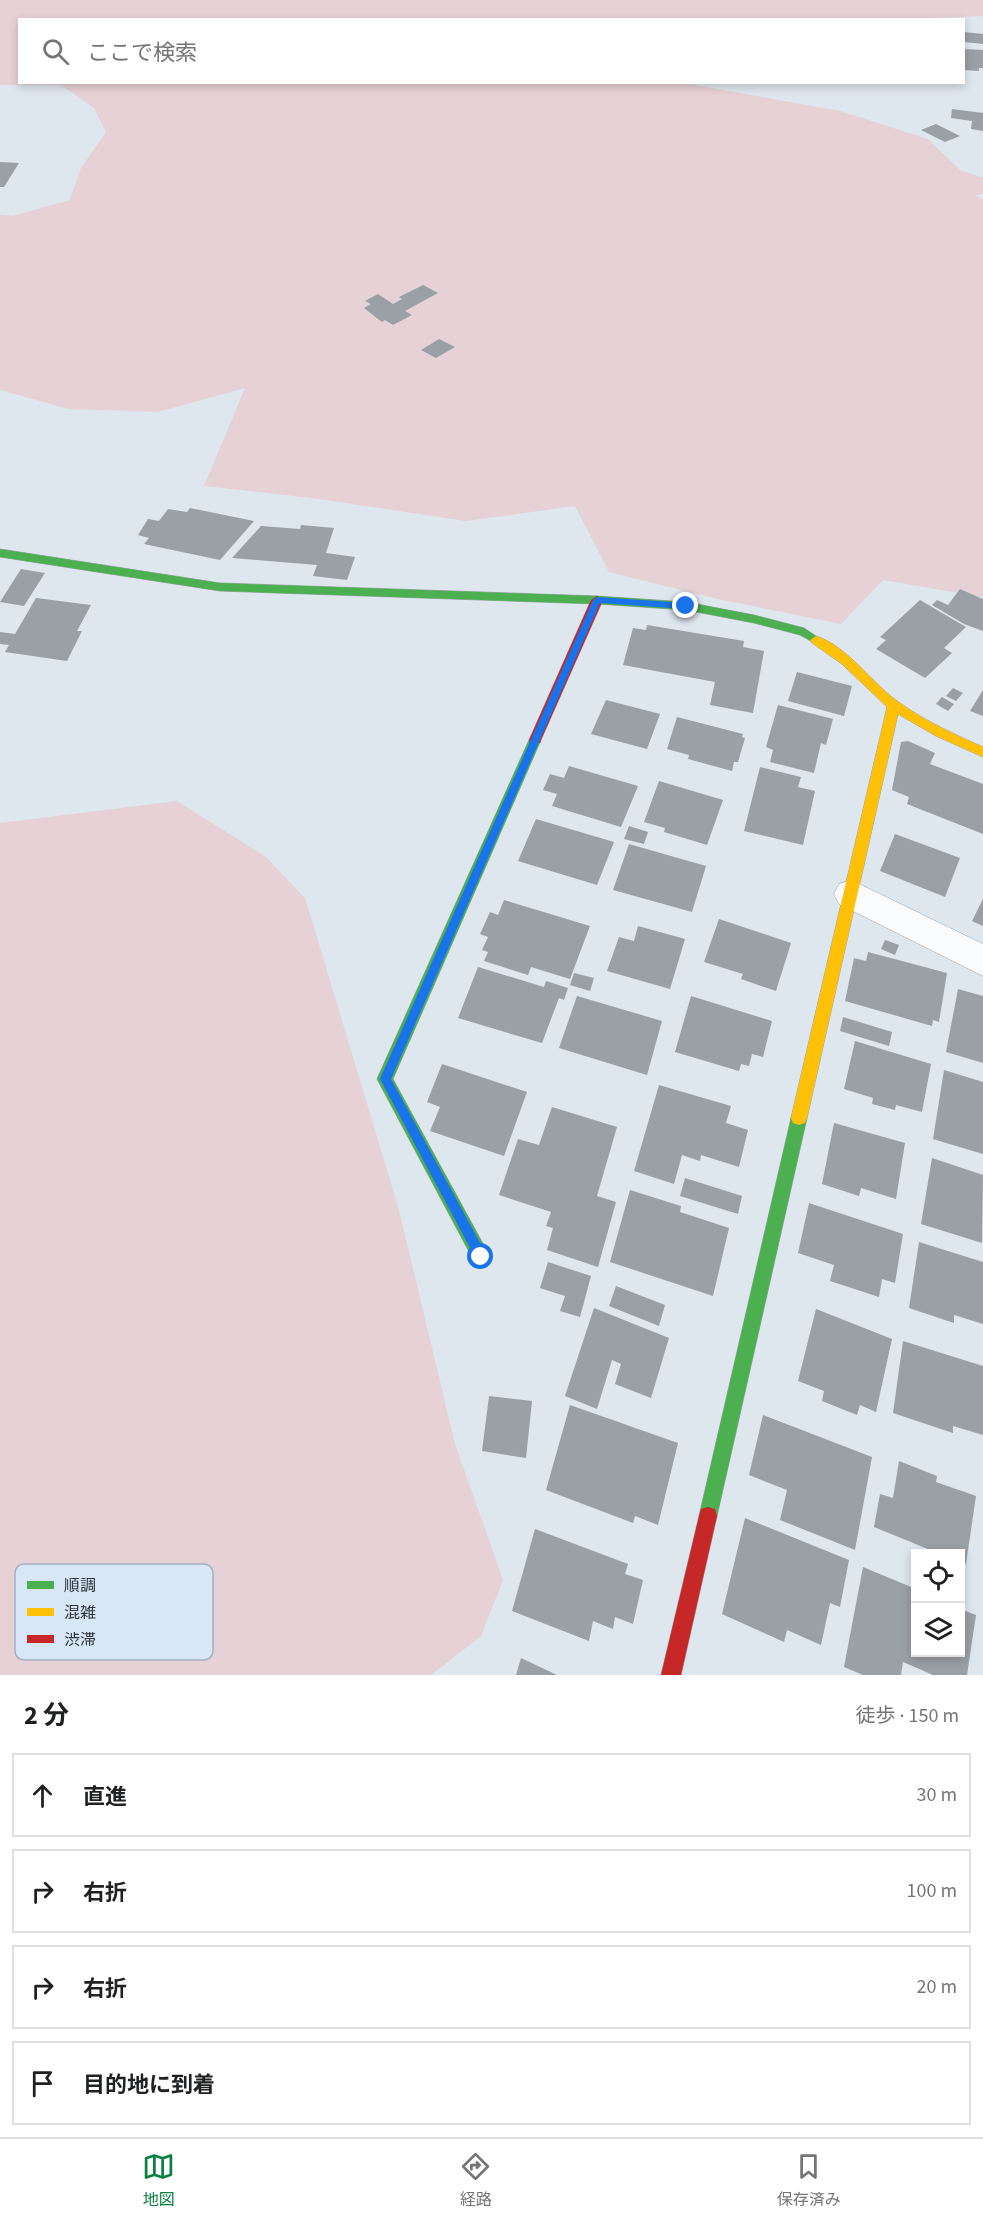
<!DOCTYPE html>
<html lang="ja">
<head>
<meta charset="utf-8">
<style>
	:root { --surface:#fff; --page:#f6f6f6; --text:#202124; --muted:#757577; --line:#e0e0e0; --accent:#0b8043 }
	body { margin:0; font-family:"Source Sans 3","Noto Sans JP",sans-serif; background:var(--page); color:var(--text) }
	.controls { position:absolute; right:18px; bottom:18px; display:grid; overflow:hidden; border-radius:0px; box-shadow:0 3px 9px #0003 }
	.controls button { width:54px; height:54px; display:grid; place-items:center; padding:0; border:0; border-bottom:2px solid var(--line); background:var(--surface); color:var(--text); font:30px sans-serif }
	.stop { position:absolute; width:18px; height:18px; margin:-14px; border:4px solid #1a73e8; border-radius:50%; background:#fff }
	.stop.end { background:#1a73e8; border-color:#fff; box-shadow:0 2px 6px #0008 }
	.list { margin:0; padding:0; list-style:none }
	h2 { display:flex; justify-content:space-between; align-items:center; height:78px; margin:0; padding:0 24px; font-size:26px }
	h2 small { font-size:20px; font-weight:400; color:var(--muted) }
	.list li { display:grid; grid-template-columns:39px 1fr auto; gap:18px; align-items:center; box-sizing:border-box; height:84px; margin:0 12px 12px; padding:0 12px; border:2px solid var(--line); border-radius:0px }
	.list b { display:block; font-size:22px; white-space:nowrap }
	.list em { font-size:20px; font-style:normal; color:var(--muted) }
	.icon { flex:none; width:33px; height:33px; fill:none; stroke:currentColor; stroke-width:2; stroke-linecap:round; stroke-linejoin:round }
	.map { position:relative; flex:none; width:983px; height:1675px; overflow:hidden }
	.search { position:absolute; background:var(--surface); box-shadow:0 3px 9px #0003; left:18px; right:18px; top:18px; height:66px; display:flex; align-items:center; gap:15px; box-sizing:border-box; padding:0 21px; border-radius:0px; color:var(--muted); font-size:22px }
	.sheet { height:462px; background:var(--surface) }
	nav { display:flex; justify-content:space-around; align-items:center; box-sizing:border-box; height:84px; border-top:2px solid var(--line); background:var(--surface); font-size:16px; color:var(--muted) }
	nav a { display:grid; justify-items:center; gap:3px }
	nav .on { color:var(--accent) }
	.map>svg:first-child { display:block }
</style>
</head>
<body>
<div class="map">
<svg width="983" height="1675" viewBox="0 0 983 1675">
	<rect width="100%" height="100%" fill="#dee6ee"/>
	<path fill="#e6d1d6" d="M0 0H983V16L878 20H20V82L684 83 840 111 928 139 960 170 983 178V194L976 195 983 200V597L883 580 841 624 718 599 609 572 575 506 466 521 312 498 204 486 245 388 158 412 69 409 0 390V215L13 216 70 200 81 168 106 132 94 108 61 85H0Z
		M177 801 266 857 305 898 399 1210 455 1444 503 1580 481 1636 431 1675H0V823Z"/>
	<path fill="#99a0a6" d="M964 32 983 34V44L964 42Z
		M964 49 983 50V68H979V71L964 70Z
		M952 109 983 113V131L971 129 972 121 951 118Z
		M936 124 960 136 945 142 921 130Z
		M0 162 19 163 4 187H0Z
		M423 285 438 293 405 311 412 315 393 325 385 320 382 322 364 308 371 304 365 301 378 294 393 304 402 299 399 297Z
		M439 339 455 347 436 358 421 350Z
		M190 508 254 521 220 560 144 544 149 538 138 535 148 519 159 521 168 509 187 512Z
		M301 525 334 528 326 553 355 557 347 580 313 576 317 565 232 558 261 526 300 529Z
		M21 569 45 573 24 606 0 602Z
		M960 589 983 599V631L964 624 932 605 937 600 948 605Z
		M36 598 91 605 77 631H82L67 661 5 652 9 645 0 644V632L15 634Z
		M920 600 966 627 944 648 952 653 925 678 876 649 886 640 880 637Z
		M647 625 744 641 743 647 764 651 753 713 710 705 715 682 623 665 633 628 646 630Z
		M797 672 852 686 844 716 788 701Z
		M953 688 963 693 956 701 946 696Z
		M983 690V716L970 711Z
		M942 697 954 704 948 711 936 704Z
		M606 700 660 714 647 749 591 734Z
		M778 705 833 719 826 745 821 743 814 773 770 762 773 750 766 747Z
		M677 717 743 734 742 737 745 738 738 762H734L732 771 688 759 689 755 667 749Z
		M908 741 935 753 930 764 983 784V834L907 804 909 797 892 790 901 742Z
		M569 766 638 786 621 827 552 806 557 794 543 790 550 774 564 778Z
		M760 767 801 777 798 787 815 791 803 845 744 831Z
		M659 781 723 800 707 845 664 832 665 828 644 822Z
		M536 819 614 842 597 885 518 861Z
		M629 826 648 832 644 844 624 839Z
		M895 834 960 858 945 897 880 871Z
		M629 844 706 866 692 912 613 890Z
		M983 899V926L972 921Z
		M504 900 590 926 570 979 531 967 528 975 484 961 488 952 482 950 488 937 480 934 490 912 498 915Z
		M719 919 791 943 776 991 741 979 743 974 704 962Z
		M638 926 685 939 670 989 607 971 619 937 634 941Z
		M885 940 899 945 895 955 881 949Z
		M868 952 947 973 939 1022 933 1020 932 1026 845 1001 854 958 866 961Z
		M478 967 544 987 546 981 568 988 564 1000 559 998 542 1043 458 1018Z
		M574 973 594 978 590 991 570 985Z
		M958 989 983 996V1063L946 1052Z
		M577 996 662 1021 647 1075 559 1048Z
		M691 996 772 1021 763 1057 752 1054 749 1066 741 1064 739 1071 675 1052Z
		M843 1017 892 1032 889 1046 840 1031Z
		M855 1041 931 1064 922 1112 896 1105 895 1110 872 1104 873 1098 844 1089Z
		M442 1064 527 1092 504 1156 430 1131 440 1107 427 1102Z
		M944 1070 983 1082V1154L933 1139Z
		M659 1085 731 1106 726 1123 748 1130 739 1167 701 1155 700 1161 682 1155 674 1184 634 1171Z
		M552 1107 617 1127 597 1196 616 1202 598 1267 547 1250 553 1228 546 1226 551 1212 499 1195 518 1139 539 1145Z
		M834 1123 905 1143 896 1199 861 1188 859 1196 822 1184Z
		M932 1158 983 1175 982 1243 921 1224Z
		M685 1178 742 1196 738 1214 680 1196Z
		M630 1190 681 1206 680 1212 729 1228 713 1296 610 1262Z
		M809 1203 903 1234 895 1283 882 1279 879 1297 830 1281 834 1265 798 1253Z
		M919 1242 983 1262V1324L954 1315V1323L909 1308Z
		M548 1262 591 1276 580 1317 560 1311 565 1296 540 1288Z
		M616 1286 665 1305 659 1326 609 1306Z
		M594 1308 669 1338 651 1398 615 1384 621 1364 612 1360 597 1409 565 1396Z
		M816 1309 892 1339 876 1412 860 1405 857 1415 822 1401 824 1391 798 1381Z
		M903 1341 983 1366V1435L953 1426V1433L893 1413Z
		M489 1396 532 1401 526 1458 482 1451Z
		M570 1405 678 1443 658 1525 635 1516 633 1523 546 1490Z
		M763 1415 872 1457 855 1550 780 1520 787 1490 749 1475Z
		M899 1461 937 1476 936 1482 976 1496 966 1564 960 1562V1554H940L874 1527 880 1494 893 1498Z
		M745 1518 849 1560 840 1607 830 1603 821 1645 787 1630 784 1642 722 1614Z
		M535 1529 628 1564 625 1574 643 1580 633 1624 615 1617 613 1629 593 1621 589 1641 512 1611Z
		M863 1567 916 1589V1652H960V1609L976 1615 967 1675H933L903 1662 901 1675H863L844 1667Z
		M521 1658 557 1675H516Z"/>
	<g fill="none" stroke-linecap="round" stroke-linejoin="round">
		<defs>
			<path id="street" d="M851 880 983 944V976L839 904 834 894 839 884Z"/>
			<path id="fast" d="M0 549 220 583 597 596 686 602 754 615 804 628 822 640 816 644 800 635 754 623 686 610 597 604 220 591 0 557Z
				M535 735 541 740 393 1079 487 1251 489 1257 487 1263 481 1265 475 1263 377 1079 529 740Z
				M799 1111 805 1113 807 1118 717 1516 715 1523 708 1525 701 1523 699 1516 791 1118 793 1113Z"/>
			<path id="slow" d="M816 636C848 646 873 685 900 703 925 721 954 734 983 747V757L936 736 898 714 807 1118 805 1123 799 1125 793 1123 791 1118 887 707 842 664 812 643 810 640Z"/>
			<path id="jam" d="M597 596 603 600 541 740 540 743H530L529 740 591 600Z
				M708 1507 715 1509 717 1516 681 1675H661L699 1516 701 1509Z"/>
		</defs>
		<use href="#street" stroke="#9ea4aa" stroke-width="1"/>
		<use href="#fast" stroke="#9ea4aa" stroke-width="1"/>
		<use href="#slow" stroke="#9ea4aa" stroke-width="1"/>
		<use href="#jam" stroke="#9ea4aa" stroke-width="1"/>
		<use href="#street" fill="#fafbfc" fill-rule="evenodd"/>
		<use href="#fast" fill="#4caf50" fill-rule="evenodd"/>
		<use href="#slow" fill="#ffc107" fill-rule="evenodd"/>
		<use href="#jam" fill="#c62828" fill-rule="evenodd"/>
	</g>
	<path fill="#1a73e8" d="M597 597 686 603 690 606 686 609 600 603 391 1079 485 1252V1261L481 1263 477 1261 380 1079 593 600Z"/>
	<rect x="15" y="1564" width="198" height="96" rx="9" fill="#d7e7f5" stroke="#a4b1bd" stroke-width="1.5"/>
	<rect x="27" y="1581" width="27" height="8" fill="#4caf50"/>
	<rect x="27" y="1608" width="27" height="8" fill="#ffc107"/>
	<rect x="27" y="1635" width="27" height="8" fill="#c62828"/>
	<g font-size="16" fill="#2e3439">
		<text x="64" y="1591">順調</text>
		<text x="64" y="1618">混雑</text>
		<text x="64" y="1645">渋滞</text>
	</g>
</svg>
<div class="controls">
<button><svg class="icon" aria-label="locate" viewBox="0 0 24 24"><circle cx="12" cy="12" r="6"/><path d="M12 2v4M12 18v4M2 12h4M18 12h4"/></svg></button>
<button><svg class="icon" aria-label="layers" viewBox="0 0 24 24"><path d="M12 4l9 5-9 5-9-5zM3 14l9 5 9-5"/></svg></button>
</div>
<div class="stop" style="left:481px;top:1257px"></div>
<div class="stop end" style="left:686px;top:606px"></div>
<div class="search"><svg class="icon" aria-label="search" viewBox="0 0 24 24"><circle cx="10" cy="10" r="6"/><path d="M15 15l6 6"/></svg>ここで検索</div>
</div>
<section class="sheet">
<h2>2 分<small>徒歩 · 150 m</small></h2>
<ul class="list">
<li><svg class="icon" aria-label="ahead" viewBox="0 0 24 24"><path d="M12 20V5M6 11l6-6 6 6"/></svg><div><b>直進</b></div><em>30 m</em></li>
<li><svg class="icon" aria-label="right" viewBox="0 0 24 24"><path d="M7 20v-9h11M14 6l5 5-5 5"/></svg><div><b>右折</b></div><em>100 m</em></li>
<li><svg class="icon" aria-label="right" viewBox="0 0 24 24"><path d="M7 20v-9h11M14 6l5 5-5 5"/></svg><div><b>右折</b></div><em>20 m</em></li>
<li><svg class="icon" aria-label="arrive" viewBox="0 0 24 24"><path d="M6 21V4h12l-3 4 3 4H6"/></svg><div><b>目的地に到着</b></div></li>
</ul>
</section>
<nav>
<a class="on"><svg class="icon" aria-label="map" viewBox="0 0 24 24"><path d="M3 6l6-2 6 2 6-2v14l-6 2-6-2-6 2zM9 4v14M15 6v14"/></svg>地図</a>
<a><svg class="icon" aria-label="directions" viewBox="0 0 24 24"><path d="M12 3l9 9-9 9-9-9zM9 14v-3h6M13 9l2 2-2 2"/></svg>経路</a>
<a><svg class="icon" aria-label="saved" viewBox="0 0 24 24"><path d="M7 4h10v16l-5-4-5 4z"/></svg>保存済み</a>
</nav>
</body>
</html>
